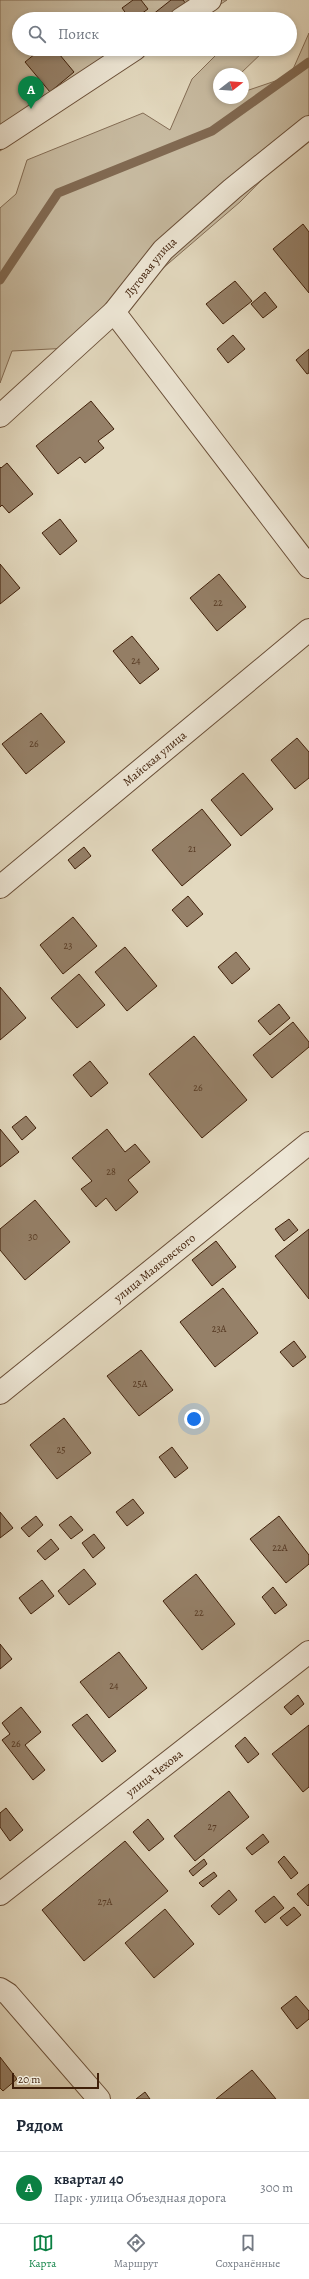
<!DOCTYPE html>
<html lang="ru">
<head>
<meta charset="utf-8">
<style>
	:root { --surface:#fff; --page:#f2f2f3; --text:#1f2937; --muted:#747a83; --line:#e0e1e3; --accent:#0b8043 }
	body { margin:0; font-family:Alegreya,serif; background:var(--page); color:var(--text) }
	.compass { position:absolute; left:213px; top:68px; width:36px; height:36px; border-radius:50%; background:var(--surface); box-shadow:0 2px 6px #0003; rotate:73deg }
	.scale { position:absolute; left:12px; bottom:10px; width:87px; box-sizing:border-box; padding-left:4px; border:2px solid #40200a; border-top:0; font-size:11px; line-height:14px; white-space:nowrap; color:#40200a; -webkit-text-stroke:3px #ede6d5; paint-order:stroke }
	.you { position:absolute; left:194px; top:1419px; width:14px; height:14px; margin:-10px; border:3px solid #fff; border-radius:50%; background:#1a73e8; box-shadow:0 0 0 6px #1a73e833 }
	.badge { display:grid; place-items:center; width:26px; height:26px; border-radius:50%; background:var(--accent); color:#fff; font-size:13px; font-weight:700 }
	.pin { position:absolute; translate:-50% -33px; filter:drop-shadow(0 1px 2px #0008) }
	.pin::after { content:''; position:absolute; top:21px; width:14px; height:12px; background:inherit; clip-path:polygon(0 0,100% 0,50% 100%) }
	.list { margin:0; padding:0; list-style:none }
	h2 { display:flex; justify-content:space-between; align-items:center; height:52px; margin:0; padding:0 16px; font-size:17px }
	h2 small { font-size:13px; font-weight:400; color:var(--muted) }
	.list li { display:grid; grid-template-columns:26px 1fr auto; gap:12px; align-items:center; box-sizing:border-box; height:72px; padding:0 16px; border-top:1px solid var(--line) }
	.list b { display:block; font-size:15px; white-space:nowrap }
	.list p { margin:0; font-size:13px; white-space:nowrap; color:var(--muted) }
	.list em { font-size:13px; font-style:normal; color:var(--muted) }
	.icon { flex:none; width:22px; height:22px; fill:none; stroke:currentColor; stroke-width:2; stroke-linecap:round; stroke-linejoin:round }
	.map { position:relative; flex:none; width:309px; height:2099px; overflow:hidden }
	.search { position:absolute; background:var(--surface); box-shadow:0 2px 6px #0003; left:12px; right:12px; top:12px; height:44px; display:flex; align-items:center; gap:10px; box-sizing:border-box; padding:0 14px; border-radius:22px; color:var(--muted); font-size:15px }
	.sheet { height:124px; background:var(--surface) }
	nav { display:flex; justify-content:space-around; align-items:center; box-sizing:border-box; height:56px; border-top:1px solid var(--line); background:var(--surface); font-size:11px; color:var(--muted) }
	nav a { display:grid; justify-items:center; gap:2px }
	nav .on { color:var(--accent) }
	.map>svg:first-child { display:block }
</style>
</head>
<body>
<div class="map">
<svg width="309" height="2099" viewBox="0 0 309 2099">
	<rect width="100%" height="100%" fill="#e3d9bf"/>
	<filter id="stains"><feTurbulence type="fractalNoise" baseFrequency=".005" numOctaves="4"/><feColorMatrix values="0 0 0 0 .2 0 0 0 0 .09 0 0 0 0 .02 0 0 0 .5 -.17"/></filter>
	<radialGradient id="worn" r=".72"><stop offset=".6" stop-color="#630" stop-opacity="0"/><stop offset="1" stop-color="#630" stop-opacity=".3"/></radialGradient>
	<path fill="#c7baa0" stroke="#846d55" d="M0 0H227L198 19H19V49H151L0 151Z
		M309 33V132L240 202 70 348 12 351 0 383V208L16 194 27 160 143 113 170 130 192 79 222 49H266L240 74H219V98H243V92L290 76Z"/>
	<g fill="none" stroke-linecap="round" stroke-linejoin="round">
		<path stroke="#816951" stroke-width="9" d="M0 280 58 193 212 131 309 62"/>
	</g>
	<path fill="#958068" stroke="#40200a" d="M133 0H141L148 9 134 19H130L122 8Z
		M171 0H183L187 5 170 19H155L152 15Z
		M41 49H55L74 72 50 92 25 62Z
		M303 224 309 232V293L273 249Z
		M235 281 252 301 223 324 206 304Z
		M265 292 277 307 263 318 251 304Z
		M233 335 245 349 228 363 217 349Z
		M309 349V373L307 374 296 360Z
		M91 401 114 429 98 441 104 448 85 463 80 457 58 474 36 446Z
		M7 463 33 494 9 513 2 505 0 507V467L1 468Z
		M60 519 77 541 60 555 42 533Z
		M0 564 20 588 0 604Z
		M219 574 246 607 217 631 190 598Z
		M132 636 159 669 140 684 113 651Z
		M41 713 65 742 26 774 2 744Z
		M297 738 309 752V778L295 789 271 760Z
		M243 773 273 809 241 836 211 800Z
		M202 809 231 845 182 886 152 850Z
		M84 847 91 856 75 869 68 860Z
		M188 896 203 914 187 927 172 910Z
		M73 917 97 946 63 974 40 945Z
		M125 947 157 986 127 1011 95 972Z
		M236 952 250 969 232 984 218 967Z
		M79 974 105 1005 77 1028 51 998Z
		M0 987 26 1018 0 1040Z
		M279 1004 290 1018 270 1035 258 1021Z
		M293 1022 309 1042V1047L272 1078 253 1055Z
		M194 1036 247 1100 202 1138 149 1074Z
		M90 1061 108 1083 91 1097 73 1075Z
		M26 1116 36 1128 22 1140 12 1127Z
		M0 1129 19 1152 0 1167Z
		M107 1129 125 1152 135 1144 150 1162 128 1180 138 1192 116 1211 106 1198 96 1207 81 1189 92 1181 72 1158Z
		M35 1200 70 1242 25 1280 0 1250V1229Z
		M289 1219 298 1230 284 1241 275 1229Z
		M309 1229V1299L275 1256Z
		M216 1241 236 1267 212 1286 192 1260Z
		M223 1288 258 1333 215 1367 180 1322Z
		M294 1341 306 1357 293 1367 280 1352Z
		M141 1350 173 1390 139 1416 107 1376Z
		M64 1418 91 1453 57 1479 30 1445Z
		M172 1447 188 1468 175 1478 159 1457Z
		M133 1499 144 1513 127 1526 116 1512Z
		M0 1512 13 1528 0 1538Z
		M36 1516 43 1525 29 1537 21 1528Z
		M71 1516 83 1530 71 1539 59 1525Z
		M279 1516 309 1555V1564L286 1583 250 1539Z
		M94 1534 105 1548 93 1558 82 1543Z
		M51 1539 59 1549 45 1560 37 1551Z
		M84 1569 96 1584 69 1605 58 1591Z
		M196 1574 235 1624 202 1650 163 1601Z
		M42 1580 54 1596 31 1614 19 1598Z
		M273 1587 287 1605 275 1614 262 1597Z
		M0 1644 12 1659 0 1669Z
		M119 1652 147 1688 109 1718 80 1682Z
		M298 1695 304 1704 291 1715 284 1707Z
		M21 1707 41 1732 25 1745 45 1770 33 1780 2 1740 10 1734 2 1723Z
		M87 1714 116 1751 102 1762 72 1725Z
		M309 1725V1787L303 1792 272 1754Z
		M245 1737 259 1754 248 1763 235 1746Z
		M229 1791 249 1817 195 1861 174 1836Z
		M6 1808 23 1830 10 1841 0 1827V1813Z
		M148 1819 164 1839 149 1851 133 1832Z
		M263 1834 269 1842 252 1855 246 1848Z
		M125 1841 168 1891 84 1961 42 1910Z
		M284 1856 298 1873 291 1879 278 1862Z
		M204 1859 207 1864 193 1876 189 1871Z
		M214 1872 217 1876 203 1887 199 1883Z
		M309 1884V1905L308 1906 297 1894Z
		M229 1890 237 1900 219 1915 211 1906Z
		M274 1896 284 1908 265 1923 255 1911Z
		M294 1907 301 1915 287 1926 280 1918Z
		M165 1909 194 1944 154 1978 125 1943Z
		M296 1996 309 2011V2019L297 2029 281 2008Z
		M0 2057 17 2079 3 2091 0 2088Z
		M252 2070 276 2099H216Z
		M145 2092 150 2099H136Z"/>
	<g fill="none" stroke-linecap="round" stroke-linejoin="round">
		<defs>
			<g id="minor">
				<path d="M181 19 210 0"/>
				<path d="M0 138 135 49"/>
				<path d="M114 312 309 567"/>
				<path id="s1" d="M0 416 114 312 163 250 232 189 309 127"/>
				<path id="s2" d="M0 887 309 630"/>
				<path id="s3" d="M0 1393 309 1143"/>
				<path id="s4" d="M0 1894 309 1652"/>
				<path d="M0 1989 8 1994 99 2099"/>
			</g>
		</defs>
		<use href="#minor" stroke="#694e37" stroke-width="24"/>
		<use href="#minor" stroke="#ede6d5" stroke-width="22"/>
	</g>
	<g text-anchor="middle" stroke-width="3" stroke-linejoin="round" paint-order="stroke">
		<g font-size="10" fill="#553822">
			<text x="218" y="606">22</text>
			<text x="136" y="664">24</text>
			<text x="34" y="747">26</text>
			<text x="192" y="852">21</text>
			<text x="68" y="949">23</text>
			<text x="198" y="1091">26</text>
			<text x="111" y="1175">28</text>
			<text x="33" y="1240">30</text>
			<text x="219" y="1332">23А</text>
			<text x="140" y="1387">25А</text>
			<text x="61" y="1453">25</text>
			<text x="280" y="1551">22А</text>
			<text x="199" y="1616">22</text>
			<text x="114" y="1689">24</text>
			<text x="16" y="1747">26</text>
			<text x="212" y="1830">27</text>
			<text x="105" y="1905">27А</text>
		</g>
		<g font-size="12" fill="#40200a" stroke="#ede6d5">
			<text dy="4" stroke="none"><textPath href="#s1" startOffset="212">Луговая улица</textPath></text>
			<text dy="4" stroke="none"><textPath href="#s2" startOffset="201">Майская улица</textPath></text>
			<text dy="4" stroke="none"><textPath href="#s3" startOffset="199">улица Маяковского</textPath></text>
			<text dy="4" stroke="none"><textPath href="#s4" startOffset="196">улица Чехова</textPath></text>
		</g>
	</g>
	<rect width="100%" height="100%" filter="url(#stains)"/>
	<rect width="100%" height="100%" fill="url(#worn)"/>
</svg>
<svg class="compass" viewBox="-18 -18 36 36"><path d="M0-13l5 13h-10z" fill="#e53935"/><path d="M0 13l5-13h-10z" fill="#747a83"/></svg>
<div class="scale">20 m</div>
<div class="you"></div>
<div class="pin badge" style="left:31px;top:109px">A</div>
<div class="search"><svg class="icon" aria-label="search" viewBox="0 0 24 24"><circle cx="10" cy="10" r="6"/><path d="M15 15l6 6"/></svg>Поиск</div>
</div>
<section class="sheet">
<h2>Рядом<small></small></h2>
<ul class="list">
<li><span class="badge">A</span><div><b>квартал 40</b><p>Парк · улица Объездная дорога</p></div><em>300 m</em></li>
</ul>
</section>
<nav>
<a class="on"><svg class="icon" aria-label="map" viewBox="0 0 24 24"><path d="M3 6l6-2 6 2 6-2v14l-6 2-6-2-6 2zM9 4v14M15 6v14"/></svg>Карта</a>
<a><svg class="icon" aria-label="directions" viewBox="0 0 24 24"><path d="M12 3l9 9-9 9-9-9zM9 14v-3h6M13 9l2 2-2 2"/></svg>Маршрут</a>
<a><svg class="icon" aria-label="saved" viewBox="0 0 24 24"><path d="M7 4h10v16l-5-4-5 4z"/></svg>Сохранённые</a>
</nav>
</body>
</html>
